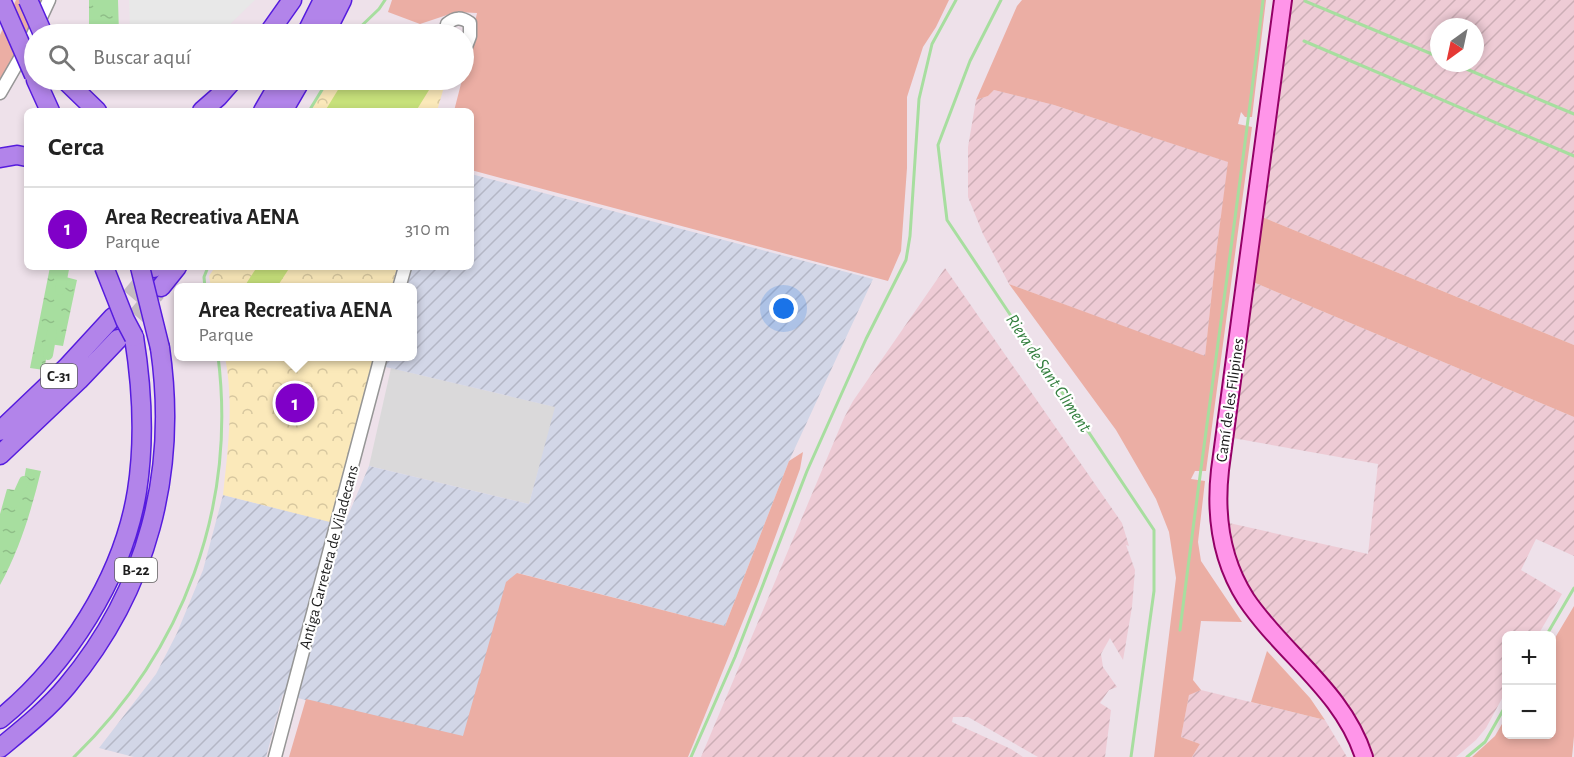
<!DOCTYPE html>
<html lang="es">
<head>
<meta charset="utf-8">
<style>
	:root { --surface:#fff; --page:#f2f2f2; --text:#222; --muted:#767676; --line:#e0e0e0; --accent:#8000c8 }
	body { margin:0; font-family:"Alegreya Sans",sans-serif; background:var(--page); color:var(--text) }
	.controls { position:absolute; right:18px; bottom:18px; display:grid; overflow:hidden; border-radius:9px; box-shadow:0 3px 9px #0003 }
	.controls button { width:54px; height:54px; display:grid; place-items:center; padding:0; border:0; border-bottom:2px solid var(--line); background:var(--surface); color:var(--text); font:30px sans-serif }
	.compass { position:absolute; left:1430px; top:18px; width:54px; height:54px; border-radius:50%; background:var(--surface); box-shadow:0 3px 9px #0003; rotate:213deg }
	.you { position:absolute; left:784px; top:309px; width:21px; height:21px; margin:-15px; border:4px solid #fff; border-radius:50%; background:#1a73e8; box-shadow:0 0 0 9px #1a73e833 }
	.badge { display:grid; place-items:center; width:39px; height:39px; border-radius:50%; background:var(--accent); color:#fff; font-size:20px; font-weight:700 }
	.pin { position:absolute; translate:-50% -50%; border:3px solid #fff; box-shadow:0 2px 6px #0006 }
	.popup { position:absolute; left:174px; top:283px; width:243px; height:78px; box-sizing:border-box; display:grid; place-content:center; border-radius:9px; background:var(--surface); filter:drop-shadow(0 2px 4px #0005); font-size:20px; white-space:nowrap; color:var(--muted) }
	.popup b { font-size:22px; color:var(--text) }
	.popup::after { content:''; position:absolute; left:50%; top:100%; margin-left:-12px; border:12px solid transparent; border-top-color:var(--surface) }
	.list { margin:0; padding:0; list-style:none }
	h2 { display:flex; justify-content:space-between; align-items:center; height:78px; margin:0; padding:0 24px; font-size:26px }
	h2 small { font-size:20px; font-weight:400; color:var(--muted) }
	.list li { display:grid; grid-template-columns:39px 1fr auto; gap:18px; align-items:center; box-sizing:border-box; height:84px; padding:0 24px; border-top:2px solid var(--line) }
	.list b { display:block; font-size:22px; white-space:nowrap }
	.list p { margin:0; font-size:20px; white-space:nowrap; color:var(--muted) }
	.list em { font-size:20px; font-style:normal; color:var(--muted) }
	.icon { flex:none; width:33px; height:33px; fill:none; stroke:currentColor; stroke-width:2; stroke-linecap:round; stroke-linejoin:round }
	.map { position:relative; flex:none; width:1574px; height:757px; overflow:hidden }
	.search { position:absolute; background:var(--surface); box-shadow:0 3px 9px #0003; left:24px; top:24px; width:450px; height:66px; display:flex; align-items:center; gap:15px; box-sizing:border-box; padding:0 21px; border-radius:33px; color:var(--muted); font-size:22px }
	.panel { position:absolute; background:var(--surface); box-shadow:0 3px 9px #0003; left:24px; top:108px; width:450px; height:162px; border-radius:9px }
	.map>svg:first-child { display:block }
</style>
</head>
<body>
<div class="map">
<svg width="1574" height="757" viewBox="0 0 1574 757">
	<defs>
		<pattern id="industrial-furrows" width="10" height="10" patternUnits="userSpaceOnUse" patternTransform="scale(1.5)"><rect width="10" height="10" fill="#d2d6e7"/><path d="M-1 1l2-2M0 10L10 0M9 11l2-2" fill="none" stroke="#b4b7c6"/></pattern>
		<pattern id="farmland-furrows" width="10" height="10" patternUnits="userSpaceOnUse" patternTransform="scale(1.5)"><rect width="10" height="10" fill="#eecbd5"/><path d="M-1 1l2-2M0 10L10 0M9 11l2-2" fill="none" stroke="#ccaeb6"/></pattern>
		<pattern id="park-crowns" width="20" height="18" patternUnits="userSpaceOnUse" patternTransform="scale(1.5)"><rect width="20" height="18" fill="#fbe9ba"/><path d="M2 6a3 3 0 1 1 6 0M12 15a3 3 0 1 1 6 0" fill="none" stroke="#d7c79f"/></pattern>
		<pattern id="water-ripples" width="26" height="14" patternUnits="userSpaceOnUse" patternTransform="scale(1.5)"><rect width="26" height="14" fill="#a7de9f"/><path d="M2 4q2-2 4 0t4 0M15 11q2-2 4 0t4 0" fill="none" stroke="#8fbe88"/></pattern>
	</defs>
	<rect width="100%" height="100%" fill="#eee1ea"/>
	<path fill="#dad9da" d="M391 368 556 407 529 504 369 466Z"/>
	<path fill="url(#industrial-furrows)" d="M471 174 873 279 789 461 725 626 518 573 470 744 283 694 266 757H134L99 748 156 674 177 633 203 570 223 495 344 525 369 466 529 504 555 407 373 364 374 357 412 356V288L392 287 397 267H471Z"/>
	<path fill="url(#farmland-furrows)" fill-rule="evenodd" d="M1292 0H1574V345L1262 217 1286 34ZM1439 27H1475V63H1439Z
		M994 90 1054 105 1229 162 1216 254 1205 357 1009 284 983 234 968 197V147L976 100 988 96Z
		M945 268 1122 523 1129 546 1126 545 1135 570 1132 607 1123 660 1110 638 1101 654 1103 667 1117 687 1109 690 1100 703 1111 710 1105 757H1038L968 717H953L952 722 1011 749 1023 757H701L844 418 853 401Z
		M1253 282 1574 417V556L1536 539 1521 570 1562 594 1538 635 1506 636V691L1486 728 1476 740 1456 757H1369L1336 693 1298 646 1254 597 1241 572 1231 537 1229 523 1368 554 1378 464 1233 438 1253 298Z
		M1201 690 1325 720 1347 757H1192L1200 744 1181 737 1189 694Z"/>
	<path fill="#ebaea4" d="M16 0H41L15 57 0 82V35Z
		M392 0H949L936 27 923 47 907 97V168L901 251 888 281 471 170V111H454L462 80H464V72L477 13 456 12 420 24 388 12Z
		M1022 0H1266L1252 117H1245L1241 112 1238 124 1252 127 1206 471H1195L1191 479 1205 481 1198 542 1201 561 1242 622 1201 621 1193 680 1201 690 1189 695 1181 737 1200 744 1192 757H1154L1176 578 1169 532 1156 499 1116 430 1009 284 1205 356 1216 254 1228 162 1054 105 994 90 988 96 976 100 1017 6Z
		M1262 217 1574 345V417L1253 282Z
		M803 452 800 469 758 584 688 757H289L306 699 463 736 506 582 517 573 725 626 789 461Z
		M1574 606V736L1572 757H1472L1495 736 1506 717V734H1552V643Z
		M1267 651 1310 698 1325 720 1251 702Z"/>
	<path fill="url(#park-crowns)" d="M330 80H446L437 111H310Z
		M215 267H397L392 288 211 287 209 276Z
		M225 357H374L330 522 223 495C228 449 234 402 225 357Z"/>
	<path fill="#c7e17b" d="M344 80H411L429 90 416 111H325Z
		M257 267H290L277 287H244Z"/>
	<path fill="#e8e8e8" d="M129 0H255L220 34H130Z"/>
	<path fill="url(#water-ripples)" d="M89 0H118L119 34H104V27L89 26Z
		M50 267H64L62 276 77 280 63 346 49 344 44 370 30 368Z
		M26 468 41 471C31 511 20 549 0 585V514L7 489 22 491Z"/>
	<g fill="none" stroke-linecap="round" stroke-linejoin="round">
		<path stroke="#a7de9f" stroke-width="3" d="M1001 0 970 61 938 145 947 220 1154 530V591L1131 757
			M1305 1 1439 57
			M353 34 379 9 385 0
			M1304 41 1574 156
			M1452 63 1574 114
			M309 111 328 80
			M205 288 204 277 208 267
			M1180 630C1206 420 1238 210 1263 0
			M1546 636 1574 588
			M74 757C183 651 237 508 218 356
			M691 757 735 657 807 471 866 339 906 260 910 236 919 99 932 44 956 0
			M1467 757 1485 742 1506 705"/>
		<path stroke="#a7de9f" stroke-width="10" d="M60 290 64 269
			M48 355 52 332
			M14 503 24 481"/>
		<path stroke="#c4bac1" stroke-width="18" stroke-dasharray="18 9" stroke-linecap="butt" d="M113 317 151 272
			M119 337 157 292"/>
		<defs>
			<path id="minor" d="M446 34 447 24C455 17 461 17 470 23V36L464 52
				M0 93 30 41 49 0
				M399 288 405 267
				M275 757 381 356"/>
			<path id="major" d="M1283 0 1220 470C1215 515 1221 560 1246 599 1283 654 1343 691 1364 757"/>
			<path id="highway" d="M268 34 292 0
				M306 34 323 0
				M325 34 342 0
				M36 80 50 111
				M65 80 97 111
				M202 111 218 97 233 80
				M263 111 281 80
				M283 111 301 80
				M0 158 17 155 27 157
				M154 268 155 267
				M161 287 177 267
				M0 431 67 367 113 317
				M0 455 79 380 118 339
				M0 719C67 664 123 578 137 491 145 440 142 387 134 337
				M0 748C23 729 48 709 67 686 148 589 178 472 160 348"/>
		</defs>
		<use href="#minor" stroke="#969696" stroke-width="15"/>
		<use href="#major" stroke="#940066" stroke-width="20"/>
		<use href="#highway" stroke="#561cde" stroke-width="21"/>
		<use href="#minor" stroke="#fff" stroke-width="12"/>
		<use href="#major" stroke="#ff95e9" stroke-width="16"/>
		<use href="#highway" stroke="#b284ea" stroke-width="18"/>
		<defs>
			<path id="highway-bridge" d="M1 0 34 75
				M28 0 43 34
				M104 267 125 320 134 337
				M140 267 160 348"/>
		</defs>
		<use href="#highway-bridge" stroke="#561cde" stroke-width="21" stroke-linecap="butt"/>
		<use href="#highway-bridge" stroke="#b284ea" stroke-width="18"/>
	</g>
	<g text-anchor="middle" stroke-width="4.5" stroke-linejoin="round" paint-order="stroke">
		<g fill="#fff" stroke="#606060" stroke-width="1.5">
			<rect x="41" y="364" width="36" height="24" rx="4.5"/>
			<rect x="115" y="558" width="42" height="24" rx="4.5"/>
		</g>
		<g font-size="15" font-weight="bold" fill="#1c1c1c">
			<text x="59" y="381">C-31</text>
			<text x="136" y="575">B-22</text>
		</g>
		<g font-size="16" fill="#1c1c1c" stroke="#fff">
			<text transform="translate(1229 400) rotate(-82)" y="6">Camí de les Filipines</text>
			<text transform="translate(328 557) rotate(-75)" y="6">Antiga Carretera de Viladecans</text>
		</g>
		<g font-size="18" font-style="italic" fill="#358040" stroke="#fff">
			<text transform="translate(1049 373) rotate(56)" y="6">Riera de Sant Climent</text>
		</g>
	</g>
</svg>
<div class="controls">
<button>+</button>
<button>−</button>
</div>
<svg class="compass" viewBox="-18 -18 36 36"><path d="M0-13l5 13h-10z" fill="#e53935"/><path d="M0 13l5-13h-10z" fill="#767676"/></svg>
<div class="you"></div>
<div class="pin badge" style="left:295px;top:403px">1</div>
<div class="popup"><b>Area Recreativa AENA</b>Parque</div>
<div class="search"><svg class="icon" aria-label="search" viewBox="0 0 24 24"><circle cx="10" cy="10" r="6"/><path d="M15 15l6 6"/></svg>Buscar aquí</div>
<section class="panel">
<h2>Cerca<small></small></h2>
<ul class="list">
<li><span class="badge">1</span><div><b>Area Recreativa AENA</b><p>Parque</p></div><em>310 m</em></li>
</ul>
</section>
</div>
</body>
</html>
